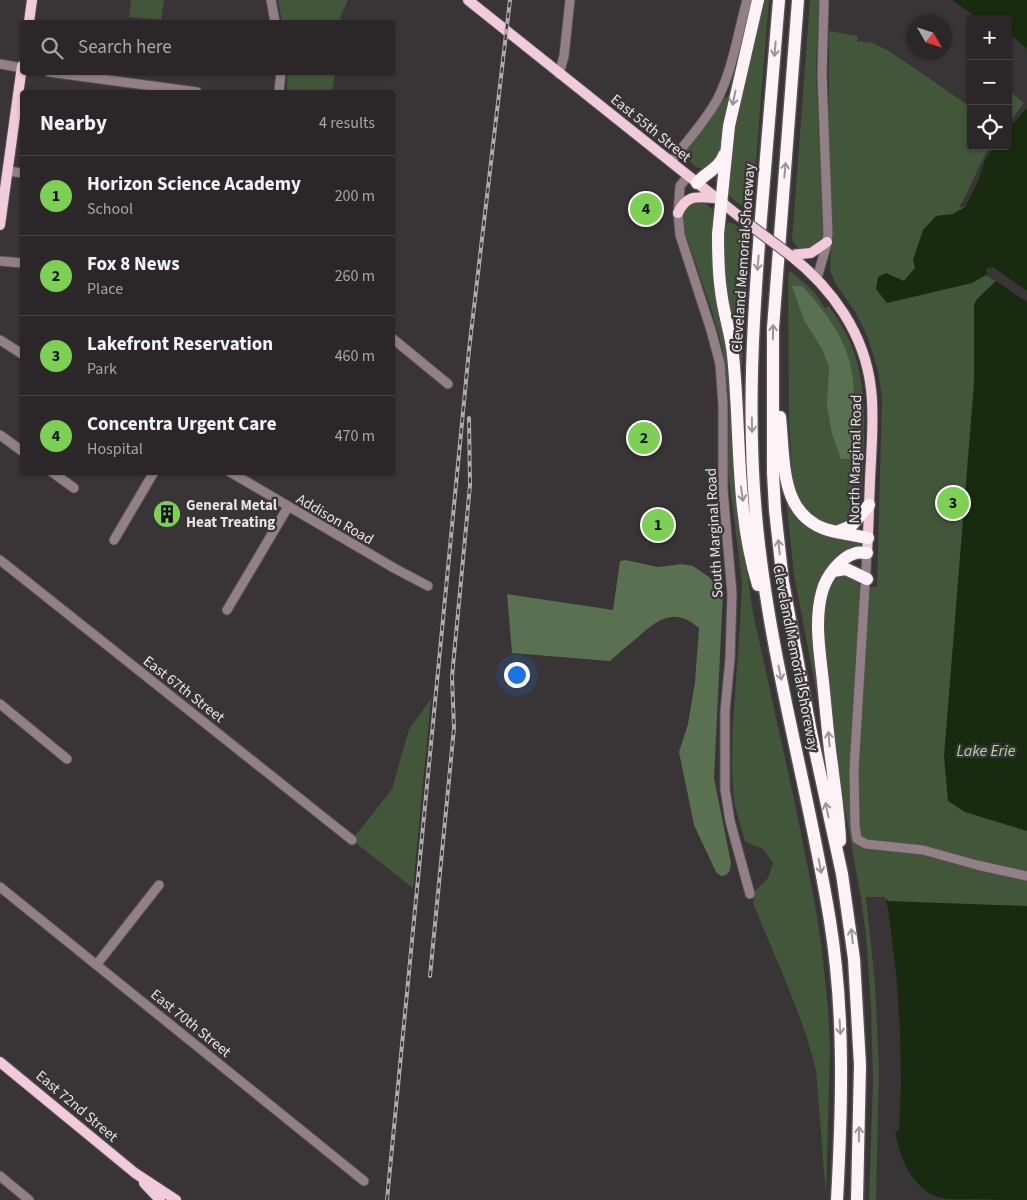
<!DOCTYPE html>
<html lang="en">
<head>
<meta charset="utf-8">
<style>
	:root { --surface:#2b2728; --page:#373334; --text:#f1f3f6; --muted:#a6a5a8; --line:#474445; --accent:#7cd155 }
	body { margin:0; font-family:"Source Sans 3",sans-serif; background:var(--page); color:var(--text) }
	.controls { position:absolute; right:15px; top:15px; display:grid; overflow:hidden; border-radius:5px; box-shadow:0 1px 4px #0004 }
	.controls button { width:45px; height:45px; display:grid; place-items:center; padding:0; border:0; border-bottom:1px solid var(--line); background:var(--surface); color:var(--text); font:25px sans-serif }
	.compass { position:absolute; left:907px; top:15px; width:45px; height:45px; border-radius:50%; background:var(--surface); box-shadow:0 1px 4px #0004; rotate:129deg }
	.you { position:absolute; left:516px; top:674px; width:18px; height:18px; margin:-12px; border:4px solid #fff; border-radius:50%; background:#1a73e8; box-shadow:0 0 0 8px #1a73e833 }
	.badge { display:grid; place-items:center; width:32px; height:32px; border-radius:50%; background:var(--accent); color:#111; font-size:16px; font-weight:700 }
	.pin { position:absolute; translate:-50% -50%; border:2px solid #fff; box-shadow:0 1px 5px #0006 }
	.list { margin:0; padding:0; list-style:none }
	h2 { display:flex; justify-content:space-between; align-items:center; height:65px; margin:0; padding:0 20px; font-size:21px }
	h2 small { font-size:16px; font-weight:400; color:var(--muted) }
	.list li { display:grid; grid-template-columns:32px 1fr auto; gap:15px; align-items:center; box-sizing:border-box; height:80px; padding:0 20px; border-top:1px solid var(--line) }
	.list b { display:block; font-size:19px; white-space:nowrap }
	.list p { margin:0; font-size:16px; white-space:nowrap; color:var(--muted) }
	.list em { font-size:16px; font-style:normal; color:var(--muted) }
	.icon { flex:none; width:28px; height:28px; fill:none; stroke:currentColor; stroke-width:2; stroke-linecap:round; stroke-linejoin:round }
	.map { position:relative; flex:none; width:1027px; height:1200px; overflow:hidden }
	.search { position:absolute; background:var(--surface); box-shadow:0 1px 4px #0004; left:20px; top:20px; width:375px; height:55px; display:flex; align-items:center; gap:12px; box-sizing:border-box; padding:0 18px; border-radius:5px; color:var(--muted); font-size:19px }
	.panel { position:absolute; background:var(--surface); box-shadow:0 1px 4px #0004; left:20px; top:90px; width:375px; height:385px; border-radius:5px }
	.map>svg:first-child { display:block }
</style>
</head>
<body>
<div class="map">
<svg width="1027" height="1200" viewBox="0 0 1027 1200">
	<rect width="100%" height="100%" fill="#393436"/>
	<path fill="#425639" d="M131 0H164L161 20 129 17Z
		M278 0H348L341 15 340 22H282Z
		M762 0H769L752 210 748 208 745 209 727 194 730 138Z
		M810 0H819L816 70 823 232 821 241 807 249 798 248 792 240Z
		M829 31 858 36 857 41 873 43 889 51 971 107V146H991C977 165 972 188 959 207L1027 210V920L908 916 884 897H866L875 983 879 1070 876 1200H869L873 1082 871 1006 866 934 861 899 842 792 825 644 824 618 826 603 833 577 842 572 859 581V587H877L882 399 878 371 868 338 856 313 836 284 830 271 832 233 829 155Z
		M287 73H335L332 92H287Z
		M1008 86 1012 93 1024 103 1008 124Z
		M723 96 730 99 720 154 707 169C694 169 687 162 687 150L716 110Z
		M701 200 712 209 715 217 743 546 753 613 794 799 815 904 822 950 828 1010 830 1047 826 1196 816 1070C802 1013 775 958 753 903L755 891 768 878 773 863 763 849 745 842 734 802 732 768 733 723 740 623 742 583 728 470 729 407 725 367 722 347 712 311 684 230C683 219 683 212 689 203Z
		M730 222 739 227 750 239 742 366 738 367 724 286 723 225Z
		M791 271 815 293 825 308 829 306C834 314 841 323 845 332 872 381 863 441 862 495L860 510 843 526H827L802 506 793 485 789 422 788 274Z
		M786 498 798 517 860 541V546L818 590 821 716 794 575Z
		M431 699 413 888 352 840 392 789 409 729Z"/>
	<path fill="#5a7151" d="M792 286H802C823 309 845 336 851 368 854 382 854 399 854 413 853 429 853 444 850 459H841L832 434 827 405 829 366 822 349 804 320Z
		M625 560 658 567 682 564 693 566 709 577 723 593 714 778 731 863C730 871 730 875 721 876L716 872 694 825 679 752 688 724 695 682 699 628C674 606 657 620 637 638 628 645 619 653 610 661L512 653 507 594 613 610 620 561Z"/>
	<path fill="#182b0f" d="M952 0H1027V49L1008 32V19H979Z
		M1027 108V831L965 812 948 801 944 756 974 383V305L977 299 996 281 986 275 972 283 887 303 876 289 878 277 886 273 904 281 915 268 913 260 923 230 936 216 953 214 965 207 979 179 985 160 995 146H1008V129Z
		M886 901 1027 906V1200C1009 1200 991 1200 973 1199 963 1199 951 1200 942 1198 912 1192 900 1157 895 1132L899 1130C901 1071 900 1012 893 954 891 936 890 918 886 901Z"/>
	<path fill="#393436" d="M993 267 1027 291V302L987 275 986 271 987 268Z
		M885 899 888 908 897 982 900 1032 901 1082 899 1130 895 1132 899 1151 907 1170 918 1184 926 1191 927 1194 917 1186 905 1171 896 1151 892 1132 897 1128 898 1082 897 1033 894 983 884 901Z"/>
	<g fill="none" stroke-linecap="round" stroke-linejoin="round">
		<defs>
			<path id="minor" d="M271 0 275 22
				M0 64 22 68
				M49 72 197 92
				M559 74 564 56 570 0
				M279 92 281 72
				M671 162C686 142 705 122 717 100 733 69 738 33 747 0
				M8 171 22 173
				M688 176 680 186 678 213 680 235 711 330 720 364 723 405V490L732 594 730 659 725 711V789L730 821 750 894
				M0 261 22 263
				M817 278 826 247 828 234 822 75 824 0
				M392 338 448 384
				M0 340 22 354
				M0 435 22 451
				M52 472 74 488
				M230 472 394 568 428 586
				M114 540 154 472
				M867 553 854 770 855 826 857 839 866 844 923 850 977 865 1027 876
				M0 560 352 840
				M227 610 288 507
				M0 704 67 759
				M0 887 364 1181
				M97 964 159 885
				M0 1176 29 1200"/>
			<path id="major" d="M468 0 750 225
				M29 22 32 0
				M678 213C687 194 697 197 716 198
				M0 225 22 66
				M790 255C832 288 865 334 871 389 874 413 872 437 871 461 869 492 869 523 867 553
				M790 255 811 253 827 242
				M0 1062 135 1173 176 1200
				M144 1183 160 1200"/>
			<path id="highway" d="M779 0C773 73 767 145 761 218 753 317 747 416 756 515 768 653 808 785 830 921 845 1014 842 1107 837 1200
				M798 0 773 328V473L775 510 783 582 811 732 842 874 854 959 860 1065 857 1200
				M697 183C706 172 719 169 724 155
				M780 417C785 464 779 521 836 532L851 526 869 505
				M836 532 868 538
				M833 571 846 569 867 579
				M758 585C735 510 741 432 733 355 731 333 723 312 721 291 718 272 718 253 718 234L729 126 758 0
				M840 841C839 815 835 791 832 765 828 738 826 710 823 682 820 653 814 621 822 592 826 577 840 557 856 553 859 552 864 553 867 553"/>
		</defs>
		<use href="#minor" stroke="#555052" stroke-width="11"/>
		<use href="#major" stroke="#555052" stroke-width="12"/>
		<use href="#highway" stroke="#555052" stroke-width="15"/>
		<use href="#minor" stroke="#938087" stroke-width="9"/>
		<use href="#major" stroke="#f1cbd9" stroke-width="10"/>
		<use href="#highway" stroke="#fdf3f7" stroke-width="12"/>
		<defs>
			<path id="rail" d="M430 976 454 728 452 677 470 485 469 418
				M387 1200 469 350 510 0"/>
		</defs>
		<use href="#rail" stroke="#afabac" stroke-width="4"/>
		<use href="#rail" stroke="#393436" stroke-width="2" stroke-dasharray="5.5" stroke-linecap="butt"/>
		<defs>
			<path id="major-bridge" d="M750 225 790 255"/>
		</defs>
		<use href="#major-bridge" stroke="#555052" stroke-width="12" stroke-linecap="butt"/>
		<use href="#major-bridge" stroke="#f1cbd9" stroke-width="10"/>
	</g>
	<defs><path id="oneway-shaft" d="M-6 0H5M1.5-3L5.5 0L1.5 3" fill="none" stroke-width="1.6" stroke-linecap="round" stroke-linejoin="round" transform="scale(1.25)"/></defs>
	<g stroke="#9b9496">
		<use href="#oneway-shaft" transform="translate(775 49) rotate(95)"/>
		<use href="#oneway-shaft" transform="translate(734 98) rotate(102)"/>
		<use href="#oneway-shaft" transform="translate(785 170) rotate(-85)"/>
		<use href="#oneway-shaft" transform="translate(758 263) rotate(95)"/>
		<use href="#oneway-shaft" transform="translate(773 332) rotate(-89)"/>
		<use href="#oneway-shaft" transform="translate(752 425) rotate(89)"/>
		<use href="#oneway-shaft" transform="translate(742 494) rotate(82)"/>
		<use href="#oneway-shaft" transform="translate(779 547) rotate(-96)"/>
		<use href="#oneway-shaft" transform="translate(780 673) rotate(78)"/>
		<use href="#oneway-shaft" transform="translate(829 739) rotate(-95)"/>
		<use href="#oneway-shaft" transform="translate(827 810) rotate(-102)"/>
		<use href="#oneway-shaft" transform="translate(820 866) rotate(79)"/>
		<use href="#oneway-shaft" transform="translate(852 936) rotate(-97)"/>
		<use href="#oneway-shaft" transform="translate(840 1027) rotate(87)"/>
		<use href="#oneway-shaft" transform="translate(859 1134) rotate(-89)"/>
	</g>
	<defs>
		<symbol id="building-disc" viewBox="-11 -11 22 22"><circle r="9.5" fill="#7cd155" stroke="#393436"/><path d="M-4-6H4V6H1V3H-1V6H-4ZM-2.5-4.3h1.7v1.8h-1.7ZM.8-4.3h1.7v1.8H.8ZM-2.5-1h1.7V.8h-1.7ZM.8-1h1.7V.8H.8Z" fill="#111"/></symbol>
	</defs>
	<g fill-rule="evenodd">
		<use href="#building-disc" x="151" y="498" width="32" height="32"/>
	</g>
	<g text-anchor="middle" stroke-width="4.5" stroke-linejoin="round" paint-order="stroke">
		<g font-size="15" fill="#e6e3e4" stroke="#393436">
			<text transform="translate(651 128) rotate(39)" y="5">East 55th Street</text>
			<text transform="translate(743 258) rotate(-86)" y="5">Cleveland Memorial Shoreway</text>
			<text transform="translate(855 459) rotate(-89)" y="5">North Marginal Road</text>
			<text transform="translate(335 519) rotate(30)" y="5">Addison Road</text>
			<text transform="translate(714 533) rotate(-93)" y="5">South Marginal Road</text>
			<text transform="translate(796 658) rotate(79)" y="5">Cleveland Memorial Shoreway</text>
			<text transform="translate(184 689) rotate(38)" y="5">East 67th Street</text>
			<text transform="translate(191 1023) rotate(39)" y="5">East 70th Street</text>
			<text transform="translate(77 1106) rotate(40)" y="5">East 72nd Street</text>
		</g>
		<g font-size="15" font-weight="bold" fill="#e6e3e4" stroke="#393436" text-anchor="start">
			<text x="186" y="510">General Metal<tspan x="186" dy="17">Heat Treating</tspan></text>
		</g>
		<g font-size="16" font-style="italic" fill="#afd69f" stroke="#393436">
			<text x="986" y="756">Lake Erie</text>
		</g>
	</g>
</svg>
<div class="controls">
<button>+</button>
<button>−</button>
<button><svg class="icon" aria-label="locate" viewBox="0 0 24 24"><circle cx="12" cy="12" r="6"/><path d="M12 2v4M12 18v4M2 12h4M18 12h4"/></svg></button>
</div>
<svg class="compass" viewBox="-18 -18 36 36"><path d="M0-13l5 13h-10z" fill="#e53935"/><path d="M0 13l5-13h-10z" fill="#a6a5a8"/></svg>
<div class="you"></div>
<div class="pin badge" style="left:658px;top:525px">1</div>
<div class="pin badge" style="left:644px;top:438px">2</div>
<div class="pin badge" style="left:953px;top:503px">3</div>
<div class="pin badge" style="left:646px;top:209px">4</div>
<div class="search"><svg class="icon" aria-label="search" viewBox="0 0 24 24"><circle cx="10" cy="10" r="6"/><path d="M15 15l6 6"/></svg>Search here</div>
<section class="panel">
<h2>Nearby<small>4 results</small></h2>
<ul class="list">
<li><span class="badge">1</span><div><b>Horizon Science Academy</b><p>School</p></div><em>200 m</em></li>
<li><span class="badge">2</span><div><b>Fox 8 News</b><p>Place</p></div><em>260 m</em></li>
<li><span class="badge">3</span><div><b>Lakefront Reservation</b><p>Park</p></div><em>460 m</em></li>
<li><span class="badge">4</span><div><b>Concentra Urgent Care</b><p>Hospital</p></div><em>470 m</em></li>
</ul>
</section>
</div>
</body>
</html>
